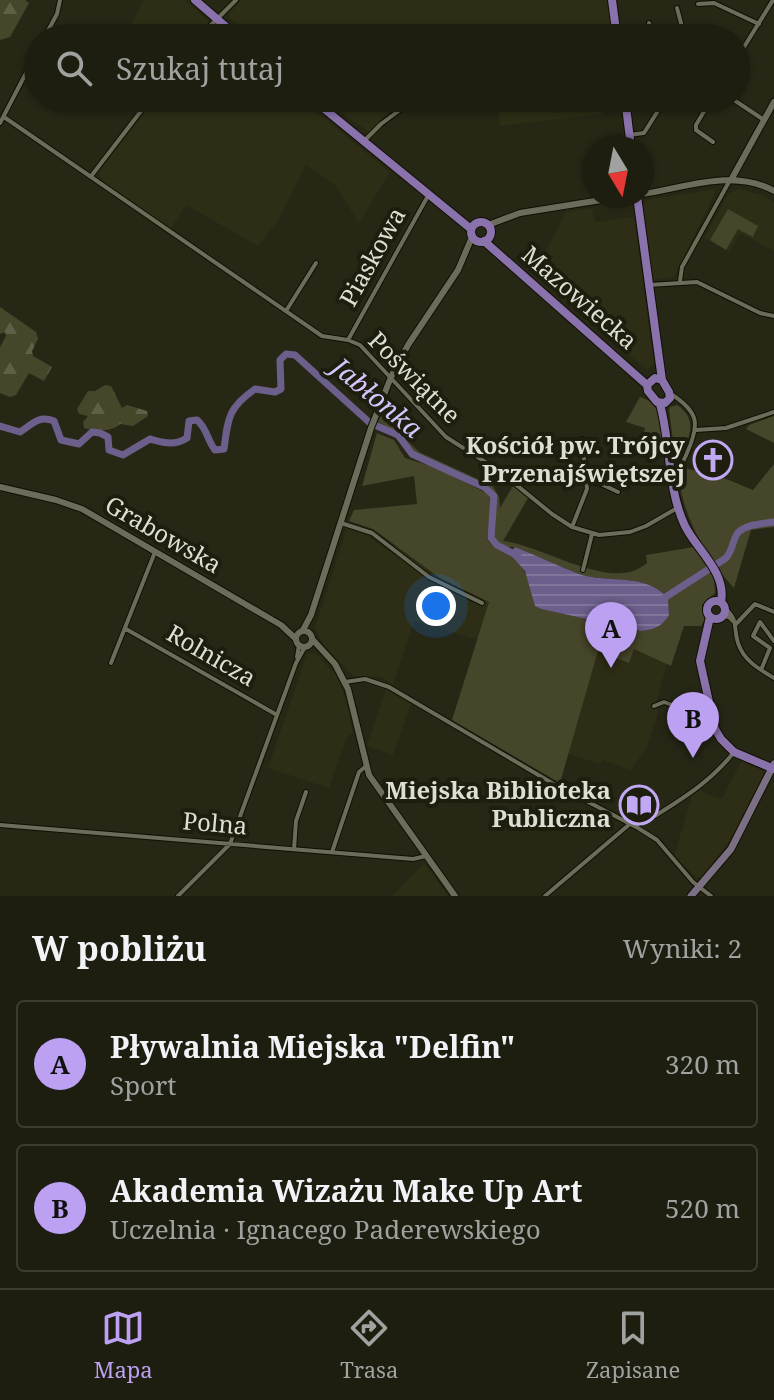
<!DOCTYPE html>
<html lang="pl">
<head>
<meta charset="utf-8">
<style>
	:root { --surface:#1d1d10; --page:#2a2a1e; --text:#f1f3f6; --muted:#a0a29f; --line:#3b3b30; --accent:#bca0f2 }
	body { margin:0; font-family:"Noto Serif",serif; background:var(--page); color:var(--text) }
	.compass { position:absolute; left:582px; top:136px; width:72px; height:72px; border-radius:50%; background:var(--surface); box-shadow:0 2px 6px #0004; rotate:170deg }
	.you { position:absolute; left:436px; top:606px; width:28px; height:28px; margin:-20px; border:6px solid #fff; border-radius:50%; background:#1a73e8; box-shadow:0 0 0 12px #1a73e833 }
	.badge { display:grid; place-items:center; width:52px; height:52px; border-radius:50%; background:var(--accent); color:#111; font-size:26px; font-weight:700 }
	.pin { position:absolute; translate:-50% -66px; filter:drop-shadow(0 2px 4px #0008) }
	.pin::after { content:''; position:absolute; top:42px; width:28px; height:24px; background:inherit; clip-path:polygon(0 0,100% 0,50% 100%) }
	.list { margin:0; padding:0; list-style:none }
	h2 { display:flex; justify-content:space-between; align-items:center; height:104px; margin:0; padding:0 32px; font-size:34px }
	h2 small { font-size:26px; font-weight:400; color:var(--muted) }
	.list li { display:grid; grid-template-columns:52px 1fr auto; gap:24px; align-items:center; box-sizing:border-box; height:128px; margin:0 16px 16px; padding:0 16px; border:2px solid var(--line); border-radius:8px }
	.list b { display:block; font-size:30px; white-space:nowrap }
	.list p { margin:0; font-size:26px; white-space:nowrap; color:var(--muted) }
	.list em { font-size:26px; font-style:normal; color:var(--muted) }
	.icon { flex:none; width:44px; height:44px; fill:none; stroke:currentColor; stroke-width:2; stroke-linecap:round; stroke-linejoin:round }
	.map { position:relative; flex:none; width:774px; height:896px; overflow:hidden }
	.search { position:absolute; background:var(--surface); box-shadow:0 2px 6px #0004; left:24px; right:24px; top:24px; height:88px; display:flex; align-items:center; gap:20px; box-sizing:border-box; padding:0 28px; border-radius:44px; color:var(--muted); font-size:30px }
	.sheet { height:392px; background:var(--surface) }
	nav { display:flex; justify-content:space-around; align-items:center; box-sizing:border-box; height:112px; border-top:2px solid var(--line); background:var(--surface); font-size:22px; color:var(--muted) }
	nav a { display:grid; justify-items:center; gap:4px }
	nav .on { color:var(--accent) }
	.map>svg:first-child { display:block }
</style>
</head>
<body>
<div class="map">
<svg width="774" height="896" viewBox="0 0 774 896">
	<defs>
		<pattern id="forest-firs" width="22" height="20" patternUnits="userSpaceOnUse" patternTransform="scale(2)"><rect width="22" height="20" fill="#46462a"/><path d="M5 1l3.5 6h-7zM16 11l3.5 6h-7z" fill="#606048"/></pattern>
		<pattern id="water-rules" width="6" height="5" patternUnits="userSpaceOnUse" patternTransform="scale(2)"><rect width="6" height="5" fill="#6d5f8b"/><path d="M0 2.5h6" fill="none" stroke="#81769a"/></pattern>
	</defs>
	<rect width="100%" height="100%" fill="#272716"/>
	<path fill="#2e2e16" d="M143 0H185L209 22 196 38H125Z
		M241 0H609L614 38H253L230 18 229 14Z
		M156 98H299L390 172 359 223 335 185 306 165 279 219 258 246 186 205 171 228 135 205 103 181 98 173Z
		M321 98H434L398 103 369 132Z
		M534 98H600L602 114 500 126 496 99 503 102Z
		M715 189 714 195 674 277 653 280 643 205 646 200Z
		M739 189 761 195 774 202V251L740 233 729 251 704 238 728 194Z
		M592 208 595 222 634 217 654 363 647 370 539 280 553 257 545 252 566 212Z
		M347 529 368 536 394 555 396 545 440 578 489 602 478 640 414 621 393 685 381 677 354 676 348 671 323 644 315 627Z
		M634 649 667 664 656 702 658 713 647 747 631 770 602 760 601 764 568 754 598 650Z
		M315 653 336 675 346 700 353 734 347 736 329 788 268 768 307 654Z
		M386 689 411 704 393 755 367 746Z
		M741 762 764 771 766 776 742 816 740 826 704 876 697 878 674 856 692 796 700 790 708 795 722 799Z
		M424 863 448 896H392Z"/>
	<path fill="#46462a" d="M728 209 758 226 753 237 738 229 726 250 710 240Z
		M640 397C664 403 662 432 665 452L648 445 647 441 642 439 645 428 626 422Z
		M677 405C702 422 686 443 676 464L669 410 670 407Z
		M381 415 419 452 493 486 499 497 500 508 513 486 528 498 503 541C544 545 612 594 647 563L646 555 694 547 714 576 715 593 702 605 705 619 701 626H684L671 666 634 649 629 663 598 651 560 783 452 720 489 602 440 578 373 529 349 521 354 510 417 504 414 476 362 486 377 433 394 440 405 458 437 468 490 495 492 502 487 539C493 549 500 547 509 553 526 565 531 586 535 606L541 609 641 631 650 630 669 615 668 598C645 572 609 584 579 574 558 566 536 555 515 547H504L492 538 497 502 495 492 415 452 401 435 378 422Z
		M774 416V443L746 429 749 425Z
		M774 464V527L751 530 734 588C707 559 685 520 679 481L685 468 729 480 753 490Z"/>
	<path fill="url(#forest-firs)" d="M0 0H25L29 3 10 37 0 40Z
		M0 307 36 332 38 339 32 351 33 356 52 367 44 381 29 373 16 395 10 397 0 393V347L6 336 5 332 0 334Z
		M105 385 111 386 122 408 127 405 147 411 148 416 133 426 120 424C112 432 95 431 84 428L83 422 88 416 79 414 77 409 88 391H95Z"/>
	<path fill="url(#water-rules)" d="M515 547C536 555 558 566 579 574 609 584 645 572 668 598L669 615C663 626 653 630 641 631L541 609 535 606 525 571 509 553Z"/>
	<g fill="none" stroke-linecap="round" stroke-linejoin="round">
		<path stroke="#6d5f8b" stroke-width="7" d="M0 426 20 432C33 424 38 415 54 421L61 440 79 444 92 432 100 433 108 437 109 450 123 455 150 439C165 443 174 446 187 438L189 421 197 420C207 428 207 440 215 450L224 449C228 418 228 408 255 389L275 392 281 389 280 360 286 354 295 355 370 423 398 435 412 454 484 487 494 496 491 538 497 545 518 556
			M661 600 726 558C733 550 732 542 737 534 744 524 763 524 774 522"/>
		<defs>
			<path id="minor" d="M698 4 714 3 759 24
				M677 8 685 38
				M649 23 653 38
				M44 38 57 14 60 0
				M198 38 236 0
				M736 60 773 0
				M712 98 696 125V130L713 142
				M731 98 764 120
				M4 117 322 336 348 340 360 345 446 437 498 470 552 514 572 527 599 535 630 532 646 526 679 507
				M0 123 38 50
				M629 135 644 133 666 98
				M365 140 381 124 404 107 478 98
				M92 175 151 98
				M680 281 682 267 730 180
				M649 285 697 282 760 313 774 316
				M286 311 316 263
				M348 340 429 194
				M671 394C699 412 700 424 687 453 683 462 681 469 671 472
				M696 430 726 428 774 412
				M587 482 599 483 618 492
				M341 523 372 533 429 577 482 603
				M572 527 587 489 582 439
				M583 570 592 534
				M726 609C739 622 733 627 738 643 744 661 759 669 774 678
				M723 616 729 617 734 622
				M736 624 755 604 774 612
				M126 629 277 715
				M297 657 299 645
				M111 663 155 552
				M761 670 770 648 753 636 760 622 774 641
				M345 682 365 679 389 687 552 783 638 828 657 840 693 882 711 896
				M654 706 664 702 699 715 712 713
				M0 825 413 859 426 856
				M635 826C642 820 651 819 658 814 687 796 713 779 734 752
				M294 849 296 821 306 792
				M332 852 359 772 365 767
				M178 896 230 844 296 663 305 647
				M545 896 631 823"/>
			<path id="tertiary" d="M731 180 774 102
				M642 194C685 188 733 168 774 191
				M488 225 520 213 626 196
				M0 487 56 500 82 509 281 625 296 639
				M303 630 311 615 371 428 391 377 408 345 458 270 472 237
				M296 639a8 8 0 1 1 16 0a8 8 0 1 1-16 0Z
				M313 640 335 664 348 689 369 775 455 896"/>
			<path id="secondary" d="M691 896 731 849 774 764"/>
			<path id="primary" d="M195 0 239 38
				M612 0 617 38
				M311 98 471 229
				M625 98 631 148
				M637 196 662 380
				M471 232a10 10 0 1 1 20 0a10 10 0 1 1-20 0Z
				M484 241 647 385
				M655 378 662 380 669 392 670 398 665 403 657 402 648 391 647 385Z
				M660 404C671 444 667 488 685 526 697 550 727 573 721 602
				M707 610a9 9 0 1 1 18 0a9 9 0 1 1-18 0Z
				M710 617 700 661 715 729 721 739 734 752 774 769"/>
		</defs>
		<use href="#minor" stroke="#101003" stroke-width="6"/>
		<use href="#tertiary" stroke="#101003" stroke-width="8"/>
		<use href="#secondary" stroke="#101003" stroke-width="9"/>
		<use href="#primary" stroke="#101003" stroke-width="10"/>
		<use href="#minor" stroke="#6b6c59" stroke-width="4"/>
		<use href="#tertiary" stroke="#6b6c59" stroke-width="6"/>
		<use href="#secondary" stroke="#7b6f83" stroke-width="7"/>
		<use href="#primary" stroke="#8a72ad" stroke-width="8"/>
	</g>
	<defs>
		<symbol id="church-ring" viewBox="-11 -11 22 22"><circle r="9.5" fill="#1d1e0d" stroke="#c1a8f3" stroke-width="1.5"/><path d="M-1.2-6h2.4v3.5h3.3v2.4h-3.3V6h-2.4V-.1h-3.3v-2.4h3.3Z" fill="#c1a8f3"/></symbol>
		<symbol id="library-ring" viewBox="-11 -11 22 22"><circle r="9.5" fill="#1d1e0d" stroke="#c1a8f3" stroke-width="1.5"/><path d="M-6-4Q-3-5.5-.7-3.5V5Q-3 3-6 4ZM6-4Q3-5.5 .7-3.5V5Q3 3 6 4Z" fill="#c1a8f3"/></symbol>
	</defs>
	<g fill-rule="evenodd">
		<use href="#church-ring" x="691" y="438" width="44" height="44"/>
		<use href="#library-ring" x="617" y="783" width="44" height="44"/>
	</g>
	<g text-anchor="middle" stroke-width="8" stroke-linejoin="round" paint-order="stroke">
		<g font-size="24" fill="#dedfd4" stroke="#1d1e0d">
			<text transform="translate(373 257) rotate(-61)" y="8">Piaskowa</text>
			<text transform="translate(579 298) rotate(41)" y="8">Mazowiecka</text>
			<text transform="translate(414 378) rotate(45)" y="8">Poświątne</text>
			<text transform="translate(163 535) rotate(30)" y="8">Grabowska</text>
			<text transform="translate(211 656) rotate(30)" y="8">Rolnicza</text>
			<text transform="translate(215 824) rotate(5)" y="8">Polna</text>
		</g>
		<g font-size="24" font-weight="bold" fill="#dedfd4" stroke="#1d1e0d" text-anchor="end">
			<text x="685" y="454">Kościół pw. Trójcy<tspan x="685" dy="28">Przenajświętszej</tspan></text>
			<text x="611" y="799">Miejska Biblioteka<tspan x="611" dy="28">Publiczna</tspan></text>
		</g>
		<g font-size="26" font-style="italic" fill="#d7c5ff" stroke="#1d1e0d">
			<text transform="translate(377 398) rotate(40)" y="9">Jabłonka</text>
		</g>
	</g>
</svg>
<svg class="compass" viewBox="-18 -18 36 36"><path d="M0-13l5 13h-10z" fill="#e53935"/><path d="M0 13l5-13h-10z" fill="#a0a29f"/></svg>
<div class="you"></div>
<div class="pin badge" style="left:611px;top:668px">A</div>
<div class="pin badge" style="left:693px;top:758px">B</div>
<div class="search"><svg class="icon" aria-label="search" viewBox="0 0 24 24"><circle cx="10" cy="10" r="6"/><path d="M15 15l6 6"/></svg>Szukaj tutaj</div>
</div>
<section class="sheet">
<h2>W pobliżu<small>Wyniki: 2</small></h2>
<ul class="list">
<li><span class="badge">A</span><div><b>Pływalnia Miejska &quot;Delfin&quot;</b><p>Sport</p></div><em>320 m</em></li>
<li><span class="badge">B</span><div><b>Akademia Wizażu Make Up Art</b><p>Uczelnia · Ignacego Paderewskiego</p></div><em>520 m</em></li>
</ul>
</section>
<nav>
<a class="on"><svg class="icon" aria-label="map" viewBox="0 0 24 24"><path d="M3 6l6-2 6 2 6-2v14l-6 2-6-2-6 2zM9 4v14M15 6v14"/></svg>Mapa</a>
<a><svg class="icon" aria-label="directions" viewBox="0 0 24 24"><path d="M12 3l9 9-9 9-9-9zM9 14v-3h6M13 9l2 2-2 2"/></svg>Trasa</a>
<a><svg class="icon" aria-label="saved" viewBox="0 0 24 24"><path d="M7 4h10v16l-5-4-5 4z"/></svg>Zapisane</a>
</nav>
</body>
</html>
